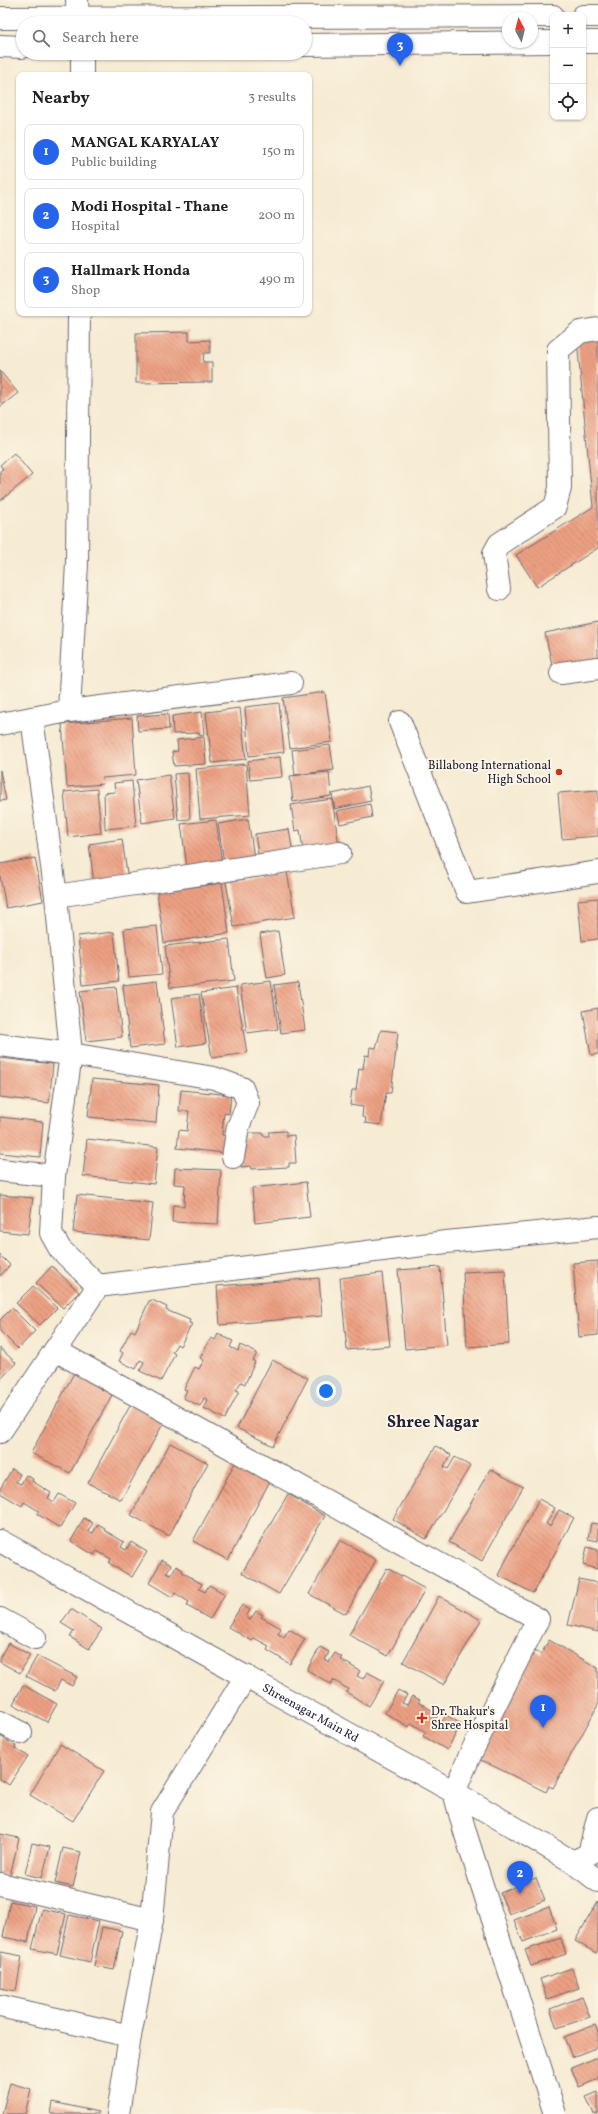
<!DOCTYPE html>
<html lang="en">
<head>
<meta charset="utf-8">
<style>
	:root { --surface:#fff; --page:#f2f2f2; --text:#222; --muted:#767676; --line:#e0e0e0; --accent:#2563eb }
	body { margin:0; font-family:Vollkorn,serif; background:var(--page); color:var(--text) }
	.controls { position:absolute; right:12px; top:12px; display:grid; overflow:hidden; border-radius:8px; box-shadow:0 1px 3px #0004 }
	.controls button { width:36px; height:36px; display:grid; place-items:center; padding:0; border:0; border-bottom:1px solid var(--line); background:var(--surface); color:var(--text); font:20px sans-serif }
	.compass { position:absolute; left:502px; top:12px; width:36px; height:36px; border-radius:50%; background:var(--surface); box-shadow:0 1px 3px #0004; rotate:353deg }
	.you { position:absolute; left:326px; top:1391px; width:14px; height:14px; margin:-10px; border:3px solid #fff; border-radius:50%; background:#1a73e8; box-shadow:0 0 0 6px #1a73e833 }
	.badge { display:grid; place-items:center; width:26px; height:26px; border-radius:50%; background:var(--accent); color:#fff; font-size:13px; font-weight:700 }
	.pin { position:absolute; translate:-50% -33px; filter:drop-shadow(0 1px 2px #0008) }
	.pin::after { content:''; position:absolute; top:21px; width:14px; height:12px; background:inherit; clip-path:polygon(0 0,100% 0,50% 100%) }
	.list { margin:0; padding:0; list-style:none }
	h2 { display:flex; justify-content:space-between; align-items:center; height:52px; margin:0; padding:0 16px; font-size:17px }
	h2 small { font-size:13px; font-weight:400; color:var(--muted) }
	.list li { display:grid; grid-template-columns:26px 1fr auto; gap:12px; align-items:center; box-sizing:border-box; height:56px; margin:0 8px 8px; padding:0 8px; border:1px solid var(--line); border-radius:8px }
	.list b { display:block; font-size:15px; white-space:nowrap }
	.list p { margin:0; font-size:13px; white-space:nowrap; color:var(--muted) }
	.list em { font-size:13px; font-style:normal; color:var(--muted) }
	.icon { flex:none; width:22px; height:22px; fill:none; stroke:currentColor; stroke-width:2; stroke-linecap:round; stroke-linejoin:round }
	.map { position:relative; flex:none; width:598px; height:2114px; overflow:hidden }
	.search { position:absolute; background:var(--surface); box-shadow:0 1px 3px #0004; left:16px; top:16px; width:296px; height:44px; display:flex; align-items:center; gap:10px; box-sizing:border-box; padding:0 14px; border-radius:22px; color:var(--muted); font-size:15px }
	.panel { position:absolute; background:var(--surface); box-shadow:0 1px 3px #0004; left:16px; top:72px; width:296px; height:244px; border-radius:8px }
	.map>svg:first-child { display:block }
</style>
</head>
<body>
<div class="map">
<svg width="598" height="2114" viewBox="0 0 598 2114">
	<defs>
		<pattern id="building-back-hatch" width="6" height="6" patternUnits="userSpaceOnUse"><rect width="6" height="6" fill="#eda083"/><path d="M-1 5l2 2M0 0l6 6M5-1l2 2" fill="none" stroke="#c0826c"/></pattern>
	</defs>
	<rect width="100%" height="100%" fill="#fcf5e5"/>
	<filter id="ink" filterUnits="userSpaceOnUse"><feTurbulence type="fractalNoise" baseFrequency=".025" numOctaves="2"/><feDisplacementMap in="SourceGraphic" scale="8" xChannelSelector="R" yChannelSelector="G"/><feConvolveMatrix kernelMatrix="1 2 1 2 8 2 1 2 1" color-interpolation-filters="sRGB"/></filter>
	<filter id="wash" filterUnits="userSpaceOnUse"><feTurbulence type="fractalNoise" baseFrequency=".012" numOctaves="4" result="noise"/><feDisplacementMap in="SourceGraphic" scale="16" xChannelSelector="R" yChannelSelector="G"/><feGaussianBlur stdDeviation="0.9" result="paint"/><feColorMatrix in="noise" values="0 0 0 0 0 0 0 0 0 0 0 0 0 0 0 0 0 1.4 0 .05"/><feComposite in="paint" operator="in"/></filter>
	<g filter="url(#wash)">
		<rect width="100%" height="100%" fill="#f6ebd3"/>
		<g id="blocks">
			<path fill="url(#building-back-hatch)" d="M189 332V341L210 340V353H204L203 362H212V382L136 383V333Z
				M598 338V548L537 587 516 555 593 507 577 340Z
				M0 371 18 393 0 407Z
				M14 453 32 475 0 501V471L3 469 0 465Z
				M598 622V660L553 669 545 633Z
				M325 692 332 742 290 748 283 698Z
				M279 703 284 752 249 756 245 707Z
				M240 708 246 759 212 763 206 712Z
				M202 712 204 735 200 736 199 733 173 734 172 716Z
				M168 714 169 729 138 731 137 716Z
				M132 718 136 775 102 778 103 784 67 787 62 724Z
				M204 737 206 764 174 766 172 752 178 751 177 740Z
				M330 745 334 770 295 775 292 750Z
				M280 757 282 777 250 780 248 761Z
				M246 764 250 815 200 819 196 769Z
				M0 770 6 800 0 801Z
				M329 772 331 796 293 802 290 776Z
				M188 773 190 819 178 820 174 774Z
				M169 775 175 818 142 823 136 780Z
				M132 781 136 826 105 829 104 793 115 792 114 783Z
				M368 786 371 801 335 809 332 794Z
				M97 789 101 833 68 837 64 792Z
				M598 790V836L562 839 558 793Z
				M332 799 340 852 304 857 300 830 295 831 291 805Z
				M370 804 372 817 340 824 337 811Z
				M248 819 255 864 225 869 218 824Z
				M216 820 223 871 188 875 181 824Z
				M289 829 293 854 259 860 255 834Z
				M122 839 129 887 95 892 89 844Z
				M35 858 43 901 6 908 0 876V864Z
				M287 872 295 917 234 927 226 882Z
				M222 883 229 933 164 943 157 892Z
				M598 898V939L582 941 578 900Z
				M157 926 162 974 129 977 124 929Z
				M278 931 285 975 267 978 260 934Z
				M114 932 119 981 83 985 78 936Z
				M229 939 234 981 170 988 165 946Z
				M157 981 165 1044 130 1048 123 985Z
				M271 981 278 1029 247 1033 240 985Z
				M298 982 305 1030 281 1033 274 985Z
				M116 987 122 1037 86 1041 80 991Z
				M236 988 247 1053 212 1058 201 993Z
				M199 994 206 1043 178 1047 171 998Z
				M598 1008V1054L591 1055 583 1011Z
				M381 1030 398 1032 391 1093H386L381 1125 365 1123 366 1118 362 1117 363 1107 350 1105 352 1090H356L359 1068 363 1069 365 1055 369 1056 370 1047 376 1048Z
				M0 1058 53 1064 49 1103 0 1097Z
				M92 1079 159 1085 156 1123 88 1117Z
				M181 1090 231 1095 229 1114 224 1113 222 1135H227L225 1153 177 1148 179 1130 187 1131 189 1111H179Z
				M0 1117 43 1122 40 1157 0 1153Z
				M286 1131V1136L294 1135 296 1163H289V1167L252 1169 251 1166 241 1167 239 1139 248 1138V1133H263V1136H269V1132Z
				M87 1139 158 1147 154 1184 83 1176Z
				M175 1168 221 1170 218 1224 172 1222 173 1205 184 1206 185 1185 174 1184Z
				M306 1182 310 1217 255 1223 252 1188Z
				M0 1195 33 1198 28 1234 0 1231Z
				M77 1195 153 1203 149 1240 73 1232Z
				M0 1255 10 1265 0 1276Z
				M598 1261V1335L579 1337 573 1263Z
				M52 1266 79 1292 63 1308 36 1283Z
				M440 1267 447 1345 405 1349 398 1270Z
				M505 1270 509 1344 467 1347 463 1272Z
				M382 1273 390 1346 347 1350 340 1278Z
				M319 1278 322 1316 220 1325 217 1286Z
				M33 1286 57 1308 40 1325 16 1303Z
				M152 1300 167 1307 166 1310 190 1320 189 1323 192 1324 180 1346 177 1344 172 1352 175 1354 161 1381 140 1371 144 1362 140 1360 136 1369 119 1361 123 1353 120 1351 131 1330 135 1332 149 1301Z
				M12 1308 35 1331 18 1349 0 1331V1320Z
				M218 1334 233 1341 230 1347 238 1351 240 1345 257 1353 253 1361 255 1362 245 1384 241 1382 236 1390 239 1391 225 1419 204 1408 208 1400 204 1398 200 1406 183 1398 187 1390 184 1389 195 1367 199 1369 204 1360 200 1358 211 1338 215 1340Z
				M0 1348 16 1363 0 1380Z
				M272 1360 308 1378 273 1446 237 1428Z
				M74 1373 113 1393 70 1473 31 1453Z
				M131 1404 164 1422 121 1500 88 1483Z
				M170 1443 208 1463 169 1536 131 1515Z
				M436 1446 451 1455 444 1467 448 1469 455 1457 470 1466 426 1539 393 1519Z
				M235 1463 270 1481 228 1560 193 1541Z
				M12 1469 20 1474 16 1482 21 1484 26 1475 33 1479 32 1481 51 1493 48 1498 54 1502 59 1494 75 1503 60 1528 37 1514 39 1511 24 1502 22 1506 0 1493V1489Z
				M490 1469 523 1487 482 1561 449 1542Z
				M288 1494 325 1516 279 1594 242 1573Z
				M539 1499 555 1508 546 1524 550 1526 559 1510 574 1518 533 1593 498 1575Z
				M84 1518 93 1523 88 1531 93 1533 98 1524 105 1528 104 1530 124 1542 121 1547 126 1550 131 1542 147 1552 132 1577 109 1563 111 1559 97 1551 94 1555 71 1541Z
				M591 1523 598 1524V1541L588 1539Z
				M340 1540 376 1560 346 1614 309 1594Z
				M587 1547 598 1550V1569L583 1565Z
				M162 1560 171 1565 166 1573 171 1575 176 1566 183 1570 182 1572 202 1584 199 1589 205 1592 209 1585 225 1594 210 1619 187 1606 189 1602 175 1593 172 1597 149 1583Z
				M387 1568 425 1589 388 1656 349 1635Z
				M579 1579 598 1583V1632L568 1625Z
				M439 1596 481 1620 444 1685 403 1662Z
				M242 1605 250 1610 246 1617 250 1620 256 1611 263 1615 261 1617 281 1628 278 1634 284 1637 289 1629 305 1639 290 1664 267 1650 269 1646 254 1638 252 1641 228 1627Z
				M71 1609 102 1629 89 1649 70 1637 74 1631 61 1623Z
				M549 1640 598 1668V1705L553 1788 549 1786 546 1792 479 1759 534 1651 541 1654Z
				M8 1643 30 1655 20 1673 0 1662V1657Z
				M320 1647 329 1652 325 1660 329 1662 335 1653 342 1657 340 1659 360 1671 357 1676 363 1679 367 1672 384 1681 369 1706 346 1692 348 1689 333 1680 331 1684 307 1670Z
				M37 1656 77 1677 72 1686 61 1680 55 1691 26 1676Z
				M23 1685 57 1704 47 1722 13 1704Z
				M398 1690 407 1695 402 1703 407 1705 412 1696 420 1700 418 1702 438 1714 435 1719 441 1723 446 1715 461 1724 447 1750 423 1736 426 1732 411 1723 409 1727 385 1713Z
				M0 1736 16 1746 15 1749 28 1756 9 1785 0 1779Z
				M60 1744 104 1771 73 1821 30 1795Z
				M0 1834 19 1838 10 1876 0 1874Z
				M32 1843 50 1847 42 1878 25 1874Z
				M63 1848 81 1852 73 1887 55 1883Z
				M536 1878 545 1900 509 1914 500 1893Z
				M10 1901 35 1906 28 1942 3 1937Z
				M598 1901V1950L596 1953 575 1941Z
				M549 1907 557 1929 523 1942 514 1920Z
				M42 1909 66 1914 57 1954 32 1949Z
				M69 1915 99 1921 90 1962 60 1955Z
				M102 1927 122 1931 114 1970 94 1966Z
				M561 1938 566 1954 531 1966 525 1950Z
				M1 1952 22 1956 16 1991 0 1988Z
				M572 1968 579 1988 547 1999 540 1979Z
				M582 1997 590 2017 557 2028 550 2009Z
				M595 2025 598 2032V2047L572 2057 564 2037Z
				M598 2057V2079L579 2087 571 2068Z
				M10 2083 31 2089 25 2114H2Z
				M598 2092V2114H594L586 2097Z
				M53 2102 98 2112 97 2114H51Z"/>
		</g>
	</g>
	<g filter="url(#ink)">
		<use href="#blocks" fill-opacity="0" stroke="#6c6870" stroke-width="1"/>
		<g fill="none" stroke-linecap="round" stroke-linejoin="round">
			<defs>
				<g id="minor">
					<path d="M77 0 78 23"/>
					<path d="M583 16H598"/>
					<path d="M0 18 553 16"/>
					<path d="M583 42H598"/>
					<path d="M305 45 553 42"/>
					<path d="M0 46 23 47"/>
					<path d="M82 75V53"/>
					<path d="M499 589 494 553 499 544 555 507 560 488 558 350 580 332 598 329"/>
					<path d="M561 673 598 668"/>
					<path d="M69 711 77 563 79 313"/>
					<path d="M32 718 56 896 71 1054 54 1176 51 1233 60 1249 98 1286"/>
					<path d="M400 722 467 892 598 872"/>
					<path d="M0 724 69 711 291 683"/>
					<path d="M56 896 340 853"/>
					<path d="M0 1045 71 1054 214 1078 242 1088 248 1103 238 1127 233 1157"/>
					<path d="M0 1170 54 1176"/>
					<path d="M55 1350 538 1619 471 1753 454 1792 465 1832 555 2114"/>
					<path d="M0 1432 98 1286 446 1242 598 1227"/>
					<path id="s1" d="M0 1541 454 1792 573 1862 589 1854 598 1818"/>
					<path d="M0 1619 35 1638"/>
					<path d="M0 1722 21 1733"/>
					<path d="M573 1862 598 1881"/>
					<path d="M0 1884 152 1920"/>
					<path d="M0 2006 130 2036"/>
					<path d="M118 2114 130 2036 152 1920 162 1812 246 1676"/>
				</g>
			</defs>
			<use href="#minor" stroke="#6c6870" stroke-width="24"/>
			<use href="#minor" stroke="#fff" stroke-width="22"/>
		</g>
	</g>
	<g fill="#c8321e" stroke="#fcf5e5" stroke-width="1.5">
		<circle cx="559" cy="772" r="4"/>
		<path d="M420 1712h4v4h4v4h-4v4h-4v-4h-4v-4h4z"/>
	</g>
	<g text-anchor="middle" stroke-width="4" stroke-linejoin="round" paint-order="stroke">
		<g font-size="12" fill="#22223b" stroke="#fcf5e5" text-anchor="end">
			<text x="551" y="769">Billabong International<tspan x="551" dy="14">High School</tspan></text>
			<text x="431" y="1715" text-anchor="start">Dr. Thakur's<tspan x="431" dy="14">Shree Hospital</tspan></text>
		</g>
		<g font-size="12" fill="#22223b" stroke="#fcf5e5">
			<text dy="4" stroke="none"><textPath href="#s1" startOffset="355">Shreenagar Main Rd</textPath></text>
		</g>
		<g font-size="16" font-weight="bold" fill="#22223b" stroke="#fcf5e5">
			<text x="433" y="1427">Shree Nagar</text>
		</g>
	</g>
</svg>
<div class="controls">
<button>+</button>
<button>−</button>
<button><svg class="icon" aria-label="locate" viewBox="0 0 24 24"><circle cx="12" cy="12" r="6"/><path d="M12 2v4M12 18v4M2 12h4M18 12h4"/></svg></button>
</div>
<svg class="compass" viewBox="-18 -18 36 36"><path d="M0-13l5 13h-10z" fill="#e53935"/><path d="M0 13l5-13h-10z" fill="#767676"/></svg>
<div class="you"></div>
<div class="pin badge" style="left:543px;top:1728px">1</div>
<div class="pin badge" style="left:520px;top:1894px">2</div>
<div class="pin badge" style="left:400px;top:66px">3</div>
<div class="search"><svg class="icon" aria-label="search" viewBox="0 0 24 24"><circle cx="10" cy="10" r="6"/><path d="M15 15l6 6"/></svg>Search here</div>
<section class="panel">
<h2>Nearby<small>3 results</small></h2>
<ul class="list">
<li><span class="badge">1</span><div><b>MANGAL KARYALAY</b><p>Public building</p></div><em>150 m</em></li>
<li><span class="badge">2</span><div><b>Modi Hospital - Thane</b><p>Hospital</p></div><em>200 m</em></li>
<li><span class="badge">3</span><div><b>Hallmark Honda</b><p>Shop</p></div><em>490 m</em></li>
</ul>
</section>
</div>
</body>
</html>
